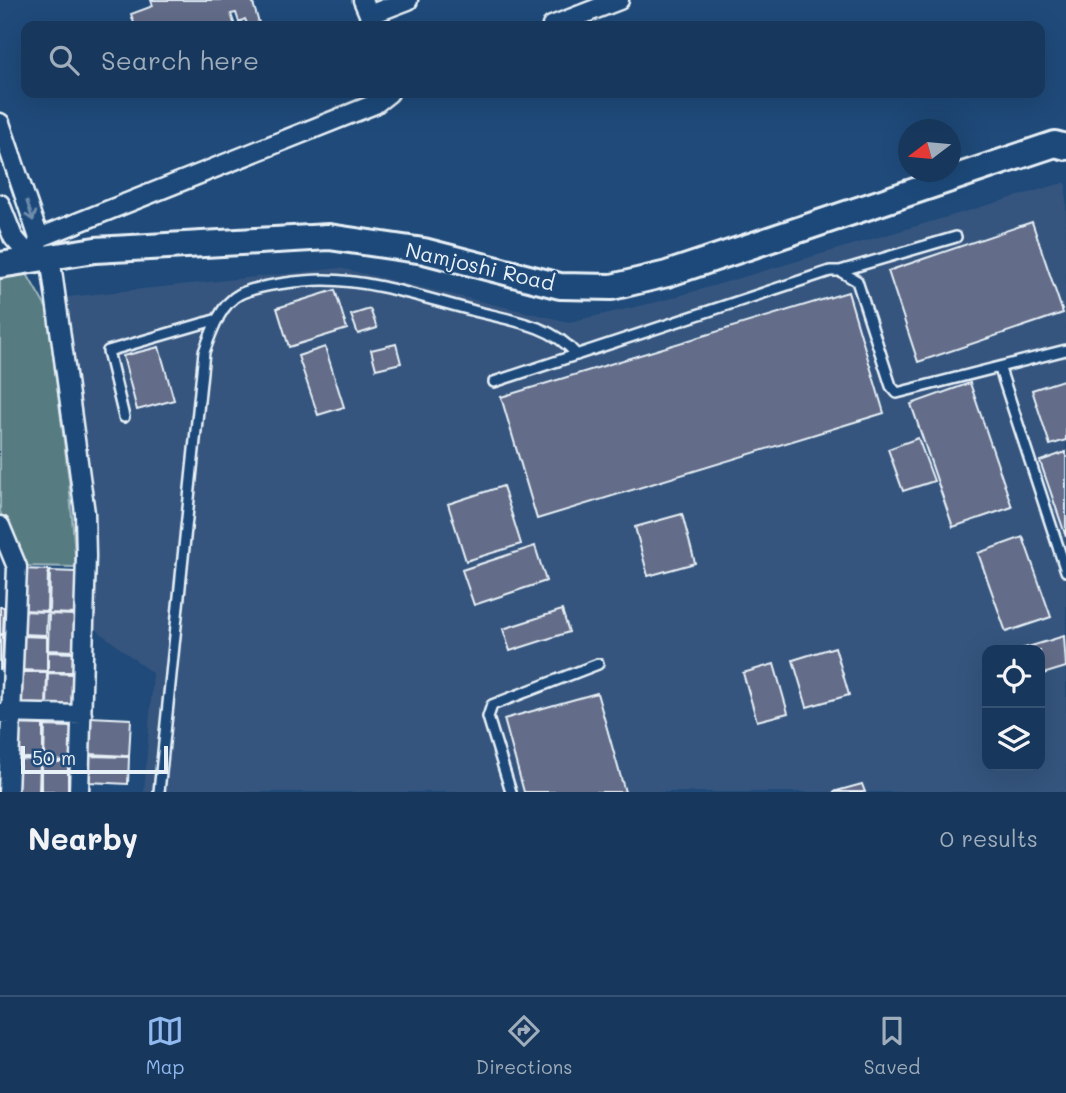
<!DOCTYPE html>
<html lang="en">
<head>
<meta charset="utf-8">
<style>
	:root { --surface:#17385c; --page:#244365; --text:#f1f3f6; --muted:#9eacbb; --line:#365272; --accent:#90b9f0 }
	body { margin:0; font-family:Mali,sans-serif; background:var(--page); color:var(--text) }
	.controls { position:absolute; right:21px; bottom:21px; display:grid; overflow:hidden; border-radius:14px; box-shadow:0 7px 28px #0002 }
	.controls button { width:63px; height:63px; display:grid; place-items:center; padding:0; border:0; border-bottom:2px solid var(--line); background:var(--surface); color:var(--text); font:35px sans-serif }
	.compass { position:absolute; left:898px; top:119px; width:63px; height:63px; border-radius:50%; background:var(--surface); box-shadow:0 7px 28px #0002; rotate:254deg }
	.scale { position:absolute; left:21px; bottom:18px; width:147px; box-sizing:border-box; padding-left:7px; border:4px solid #e8f1f8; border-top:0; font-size:19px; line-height:24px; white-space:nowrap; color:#e8f1f8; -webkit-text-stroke:5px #1f4a7a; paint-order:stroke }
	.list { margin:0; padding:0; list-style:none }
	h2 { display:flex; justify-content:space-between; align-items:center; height:91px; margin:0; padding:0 28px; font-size:30px }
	h2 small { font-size:23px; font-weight:400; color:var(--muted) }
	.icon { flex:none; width:38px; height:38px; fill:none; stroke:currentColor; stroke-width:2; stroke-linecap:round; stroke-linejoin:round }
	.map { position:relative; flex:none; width:1066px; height:792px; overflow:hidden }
	.search { position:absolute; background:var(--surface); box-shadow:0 7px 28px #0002; left:21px; right:21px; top:21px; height:77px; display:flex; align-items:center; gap:18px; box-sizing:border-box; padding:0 24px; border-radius:14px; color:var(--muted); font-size:26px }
	.sheet { height:203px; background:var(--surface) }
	nav { display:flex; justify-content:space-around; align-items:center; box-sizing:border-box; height:98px; border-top:2px solid var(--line); background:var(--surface); font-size:19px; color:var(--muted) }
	nav a { display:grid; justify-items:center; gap:4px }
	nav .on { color:var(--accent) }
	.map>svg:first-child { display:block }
</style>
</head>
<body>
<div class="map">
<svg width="1066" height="792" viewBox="0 0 1066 792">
	<rect width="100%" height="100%" fill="#1f4a7a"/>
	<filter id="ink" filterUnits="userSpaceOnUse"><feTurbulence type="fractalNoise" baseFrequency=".0143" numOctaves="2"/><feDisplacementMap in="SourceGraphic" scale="14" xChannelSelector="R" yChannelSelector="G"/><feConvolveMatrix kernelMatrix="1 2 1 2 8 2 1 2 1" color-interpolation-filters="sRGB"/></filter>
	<g filter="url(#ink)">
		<path fill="#34547e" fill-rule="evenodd" d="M1066 182V792H144L153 674 93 627 94 522 67 297 340 268 569 322 661 301ZM987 650H1040V766H987Z"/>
		<path fill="#567c82" stroke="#9fb6bd" stroke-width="2" d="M27 274 47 309 69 480 76 567 19 566 0 511V278Z"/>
		<path fill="#646c88" stroke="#e8f1f8" stroke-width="2" d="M151 0H252L259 23 248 26 245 19 239 22 236 13 231 14 235 26H135L131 14 153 6Z
			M1032 222 1063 313 918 362 888 271Z
			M335 290 347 329 289 347 277 308Z
			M848 292 884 413 537 519 501 397Z
			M370 309 377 328 358 334 351 315Z
			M396 344 401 363 376 369 371 350Z
			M159 347 174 400 137 410 123 356Z
			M325 347 344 407 318 415 298 356Z
			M1066 379V440L1050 445 1032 390Z
			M970 383 1012 507 953 527 911 404Z
			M918 438 934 481 903 491 888 449Z
			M1066 452V537L1040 461Z
			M503 486 521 544 466 561 448 504Z
			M682 514 695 563 648 576 635 527Z
			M1023 537 1051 617 1006 632 978 553Z
			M535 546 546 581 474 605 462 570Z
			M22 569 48 570 47 611 22 610Z
			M50 571 76 572 75 614 49 613Z
			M0 607H4L3 634H0Z
			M562 610 569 632 510 651 503 629Z
			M20 611 47 612 46 635 20 634Z
			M49 614 75 615V651L48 650Z
			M0 635H3L2 669H0Z
			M20 636 47 637V671L20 670Z
			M1064 636 1066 667 1040 675V650H1018Z
			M835 647 849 695 807 707 793 660Z
			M48 652 74 653 73 672H48Z
			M774 664 788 713 757 721 743 673Z
			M19 672H47L46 708H18Z
			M48 673 73 674V708L47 707Z
			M597 693 625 792H524L504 719Z
			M90 717 131 719 129 756 89 754Z
			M17 724 43 725V758H16Z
			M45 726 71 727 70 761 44 760Z
			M89 756 129 757 128 784 88 782Z
			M16 759 40 760 39 792H15Z
			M41 762H68V792H41Z
			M862 784 865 792H833Z"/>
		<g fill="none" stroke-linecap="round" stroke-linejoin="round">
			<defs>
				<path id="service" d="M840 271 956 237
					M1000 369 1066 571
					M494 382 830 271H840L857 281 891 386 897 393 1066 350
					M124 417 108 351 218 319
					M159 792 204 352C211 333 220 304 240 294 258 285 304 280 324 280 373 280 424 298 471 310 493 316 517 320 538 328 554 334 566 342 577 355
					M511 792 488 717 492 705 598 664"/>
				<path id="minor" d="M363 0 374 26
					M369 15 408 0
					M552 26 619 0
					M0 123 39 238 36 249
					M0 204 13 237 33 260
					M39 238 375 104 389 93
					M50 256 85 513 86 556 79 792
					M0 526 17 567 8 792
					M1 713 82 715"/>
				<path id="secondary" d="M0 265 95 250 329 237 424 251 560 286 612 287 667 274 1055 144 1066 147"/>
			</defs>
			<use href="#service" stroke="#e8f1f8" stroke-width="14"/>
			<use href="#minor" stroke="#e8f1f8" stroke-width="23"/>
			<use href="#secondary" stroke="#e8f1f8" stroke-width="30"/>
			<use href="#service" stroke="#1f4a7a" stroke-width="9"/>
			<use href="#minor" stroke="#1f4a7a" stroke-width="18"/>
			<use href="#secondary" stroke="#1f4a7a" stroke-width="24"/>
		</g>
		<defs><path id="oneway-shaft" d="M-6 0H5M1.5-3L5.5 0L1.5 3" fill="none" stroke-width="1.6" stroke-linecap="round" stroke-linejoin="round" transform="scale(1.75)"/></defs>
		<use stroke="#6f8dac" href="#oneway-shaft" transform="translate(30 211) rotate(72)"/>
	</g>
	<g text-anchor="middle" stroke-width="5" stroke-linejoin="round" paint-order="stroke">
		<g font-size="21" fill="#e8f1f8" stroke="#1f4a7a">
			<text transform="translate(480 267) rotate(13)" y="7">Namjoshi Road</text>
		</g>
	</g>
</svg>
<div class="controls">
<button><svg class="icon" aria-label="locate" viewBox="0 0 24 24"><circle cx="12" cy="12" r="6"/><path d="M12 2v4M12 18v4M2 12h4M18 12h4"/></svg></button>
<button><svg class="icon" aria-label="layers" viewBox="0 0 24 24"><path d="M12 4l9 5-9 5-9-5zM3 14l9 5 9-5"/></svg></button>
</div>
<svg class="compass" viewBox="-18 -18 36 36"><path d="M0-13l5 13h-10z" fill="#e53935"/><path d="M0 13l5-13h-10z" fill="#9eacbb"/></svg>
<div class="scale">50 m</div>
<div class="search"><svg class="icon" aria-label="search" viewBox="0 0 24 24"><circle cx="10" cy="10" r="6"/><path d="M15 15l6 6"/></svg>Search here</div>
</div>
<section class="sheet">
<h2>Nearby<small>0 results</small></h2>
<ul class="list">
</ul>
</section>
<nav>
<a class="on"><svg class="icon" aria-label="map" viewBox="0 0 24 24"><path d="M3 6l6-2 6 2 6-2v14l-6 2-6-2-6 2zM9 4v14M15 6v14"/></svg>Map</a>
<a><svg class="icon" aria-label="directions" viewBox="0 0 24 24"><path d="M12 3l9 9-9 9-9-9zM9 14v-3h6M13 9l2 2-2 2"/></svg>Directions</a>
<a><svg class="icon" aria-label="saved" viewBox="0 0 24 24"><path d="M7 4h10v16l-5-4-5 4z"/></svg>Saved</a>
</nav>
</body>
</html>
